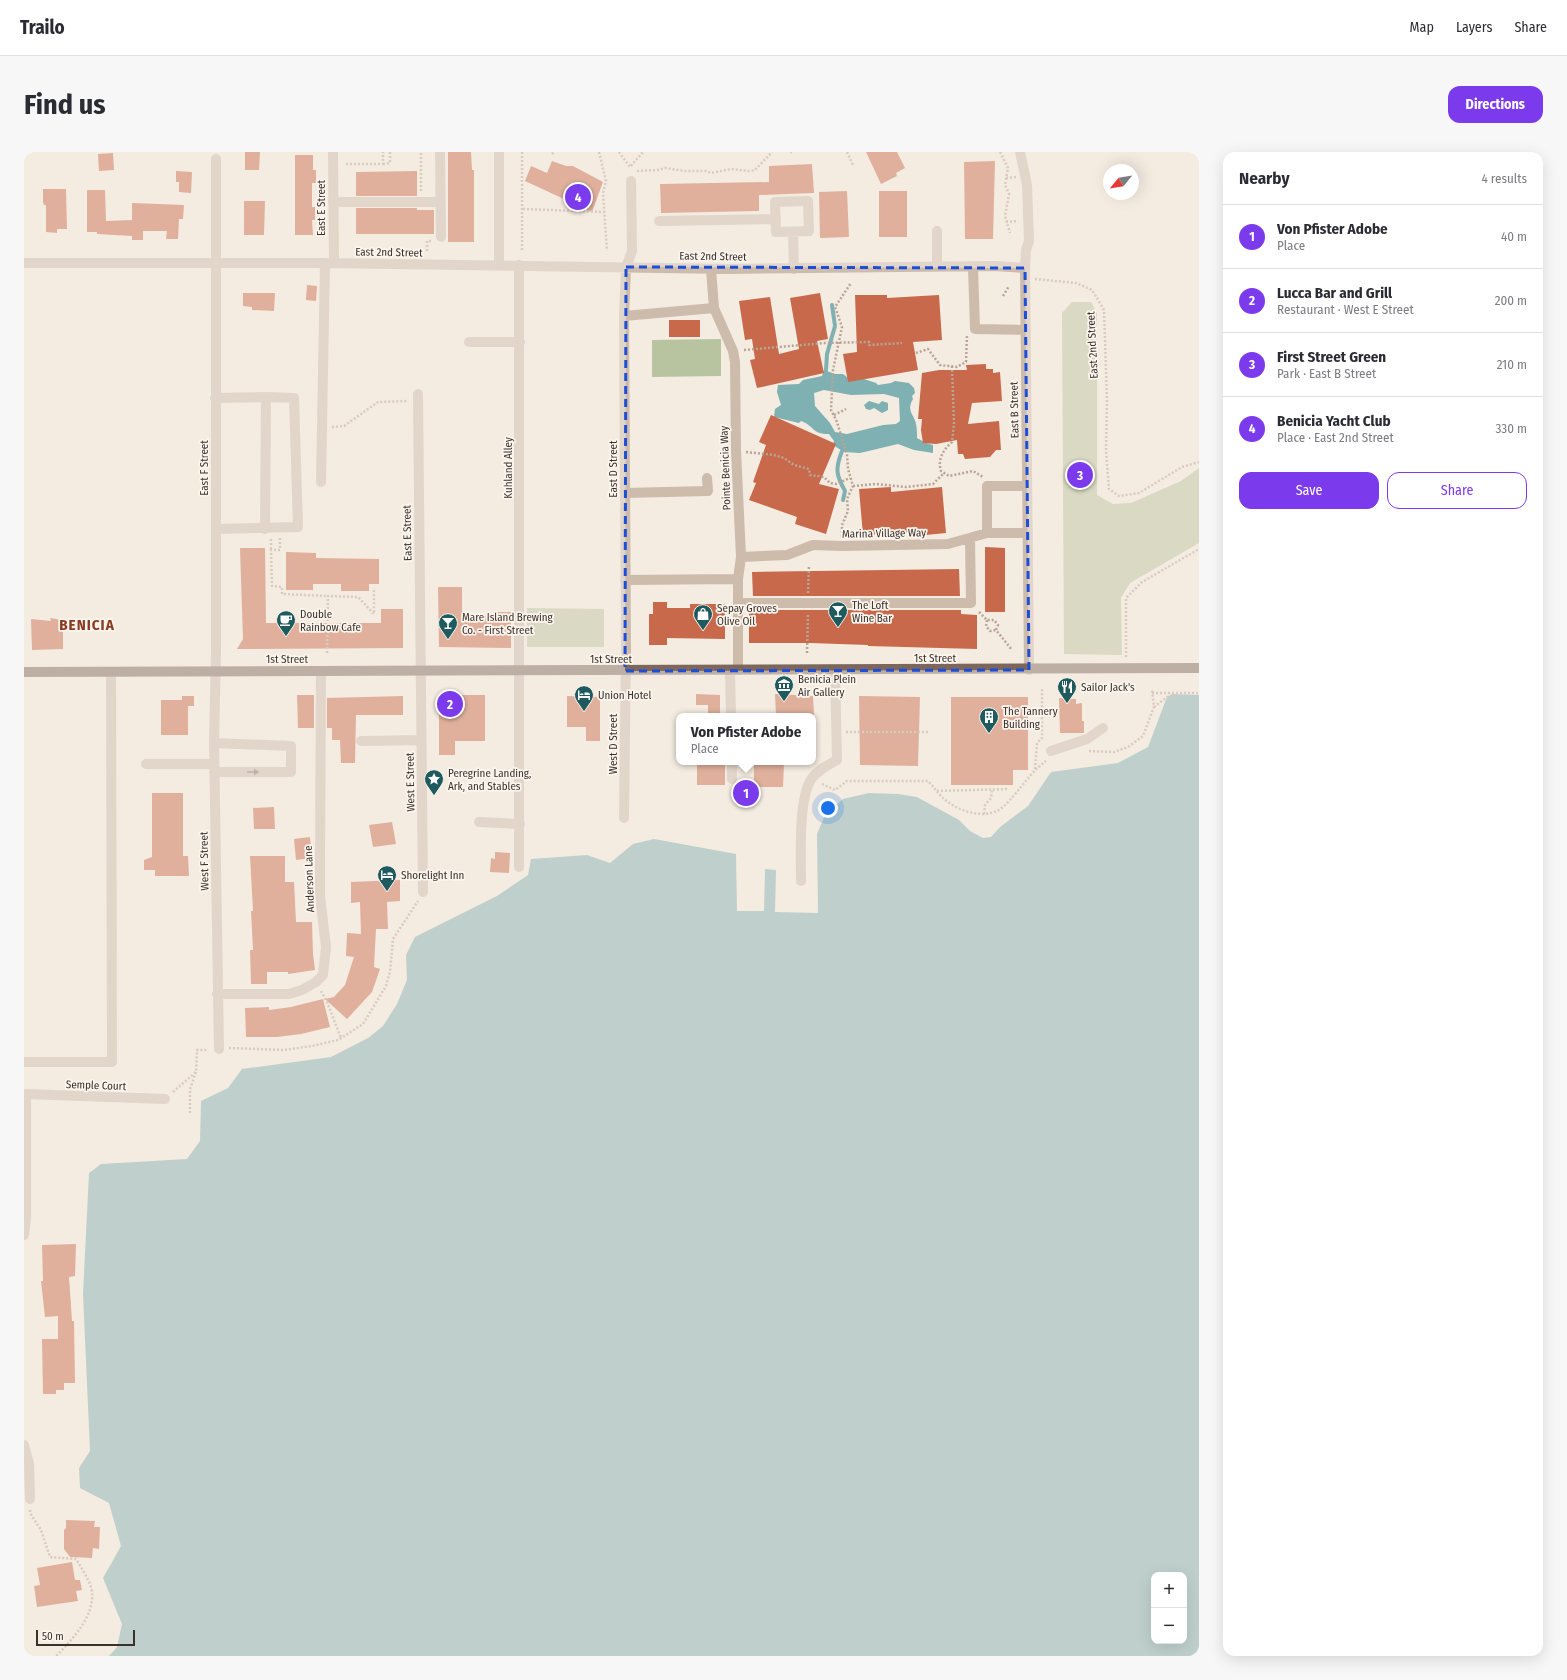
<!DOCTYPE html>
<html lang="en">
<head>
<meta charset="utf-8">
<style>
	:root { --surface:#fff; --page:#f7f7f7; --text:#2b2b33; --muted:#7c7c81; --line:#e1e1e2; --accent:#7c3aed }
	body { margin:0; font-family:"Fira Sans Condensed",sans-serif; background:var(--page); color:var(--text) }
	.controls { position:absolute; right:12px; bottom:12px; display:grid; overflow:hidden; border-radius:8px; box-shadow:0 4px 16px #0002 }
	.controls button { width:36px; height:36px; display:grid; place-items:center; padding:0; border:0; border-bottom:1px solid var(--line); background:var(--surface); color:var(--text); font:20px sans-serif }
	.compass { position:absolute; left:1079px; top:12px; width:36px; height:36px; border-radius:50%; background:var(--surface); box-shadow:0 4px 16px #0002; rotate:240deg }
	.scale { position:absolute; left:12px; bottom:10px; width:99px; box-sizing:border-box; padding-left:4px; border:2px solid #3b302b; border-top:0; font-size:11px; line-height:14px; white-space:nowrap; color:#3b302b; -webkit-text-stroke:3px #fbf5ee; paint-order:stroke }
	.you { position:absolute; left:804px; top:656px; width:14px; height:14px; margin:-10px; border:3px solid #fff; border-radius:50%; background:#1a73e8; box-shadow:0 0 0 6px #1a73e833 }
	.badge { display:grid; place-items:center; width:26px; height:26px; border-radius:50%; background:var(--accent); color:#fff; font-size:13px; font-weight:700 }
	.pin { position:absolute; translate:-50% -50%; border:2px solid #fff; box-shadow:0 1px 4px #0006 }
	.popup { position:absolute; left:652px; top:561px; width:140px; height:52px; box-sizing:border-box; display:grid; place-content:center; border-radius:8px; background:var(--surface); filter:drop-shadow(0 1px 3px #0005); font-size:13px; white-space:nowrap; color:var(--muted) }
	.popup b { font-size:15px; color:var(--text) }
	.popup::after { content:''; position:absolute; left:50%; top:100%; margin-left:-8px; border:8px solid transparent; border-top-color:var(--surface) }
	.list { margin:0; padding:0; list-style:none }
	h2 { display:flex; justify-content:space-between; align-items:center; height:52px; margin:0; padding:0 16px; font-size:17px }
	h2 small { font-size:13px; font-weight:400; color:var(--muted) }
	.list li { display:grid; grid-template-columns:26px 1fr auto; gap:12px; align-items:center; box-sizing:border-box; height:64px; padding:0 16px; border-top:1px solid var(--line) }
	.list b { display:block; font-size:15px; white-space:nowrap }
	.list p { margin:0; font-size:13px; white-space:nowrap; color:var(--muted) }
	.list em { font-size:13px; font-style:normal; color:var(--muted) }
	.actions { display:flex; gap:8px; padding:12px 16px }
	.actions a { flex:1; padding:9px 0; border:1px solid var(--accent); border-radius:12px; text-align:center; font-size:14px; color:var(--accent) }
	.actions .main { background:var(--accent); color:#fff }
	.map { position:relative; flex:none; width:1175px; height:1504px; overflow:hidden; border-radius:12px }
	header { display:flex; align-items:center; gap:24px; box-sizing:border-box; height:56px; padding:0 20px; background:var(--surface); border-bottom:1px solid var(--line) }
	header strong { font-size:19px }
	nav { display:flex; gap:22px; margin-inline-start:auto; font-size:14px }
	.intro { display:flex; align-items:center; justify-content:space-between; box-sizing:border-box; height:96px; padding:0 24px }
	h1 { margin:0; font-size:28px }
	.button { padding:10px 18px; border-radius:12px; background:var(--accent); color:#fff; font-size:14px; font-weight:700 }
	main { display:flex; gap:24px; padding:0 24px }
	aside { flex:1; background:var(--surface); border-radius:12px; box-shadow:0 4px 16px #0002 }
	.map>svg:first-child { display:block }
</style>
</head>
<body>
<header>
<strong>Trailo</strong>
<nav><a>Map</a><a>Layers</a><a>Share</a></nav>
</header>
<div class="intro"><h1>Find us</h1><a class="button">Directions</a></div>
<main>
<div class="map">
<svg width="1175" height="1504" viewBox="0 0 1175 1504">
	<rect width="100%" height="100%" fill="#f4ebe1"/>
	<path fill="#b8c4a0" d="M1048 150H1067L1073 161V343L1089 352 1107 351 1157 329 1175 316V391L1106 431 1097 446 1098 503 1040 502 1038 161Z
		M697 187V224L628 225V188Z
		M503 456 580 457V495H503Z"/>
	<path fill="#7fb0b2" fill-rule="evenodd" d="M800 218 811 222H819L824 226 834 225 852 231 854 233 867 231 871 229 885 231 890 236 891 241 888 244 889 247C882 259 890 262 892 272 893 276 893 282 893 286L902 291 909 293V301L890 298 874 292 836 301 820 300 809 293 810 289 805 282C787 282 791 274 777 269L775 271 750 265 751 257 757 253 753 240 754 233 775 232 779 228 798 224ZM800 238 827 243 860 242 875 246 876 269 872 272 859 273 823 282 811 280 806 271 791 254 790 241Z
		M845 249 855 252 858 249 864 251V258L858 261 850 256 846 258 842 257 840 253Z
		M1148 542 1175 543V1504H85L93 1495 98 1472 79 1426 97 1394 85 1351 56 1336 55 1316 66 1299 59 1142 65 1021 77 1012 163 1007 176 989 177 949 204 936 218 917 307 905 344 886 359 874 373 852 383 828 382 803 391 785 473 744 504 723 507 707 563 703 586 711 609 692 630 687 712 702 713 759H740L741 717 752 718 751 760 794 761 793 682 801 663 819 647 845 641 874 642 893 645 935 668 946 679 959 686 967 685 976 675 1004 654 1027 620 1094 611 1124 595 1143 545ZM1130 1423H1160V1489H1130Z"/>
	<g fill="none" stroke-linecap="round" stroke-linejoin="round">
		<path stroke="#7fb0b2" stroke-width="4" d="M802 218 803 202 811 174 808 153
			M818 299C811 317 812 323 821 339L819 348"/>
	</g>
	<path fill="#c8694b" d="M221 0H236L235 18H221Z
		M424 0H447L448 18H450V90H424Z
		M842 0H873L881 16 872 21 873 24 857 32Z
		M89 1 90 18 75 19 74 2Z
		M271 3H289V18H292V31H288V55H291V68H288L289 83H271Z
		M528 9 542 14H549L579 30 568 60 501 29 507 14 523 21Z
		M971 9 969 87H941L940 10Z
		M788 12 790 41 735 43V59L637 61 636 32 745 30V14Z
		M152 19 168 20 167 41 155 40V30H152Z
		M393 19V44H332V20Z
		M19 37H42L43 77H33V81L22 80V53H20L19 50Z
		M63 38H81L82 69 108 68V51L160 53 159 67H155L154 87H142L143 79H119V88H108V84L73 82V80H63Z
		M823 39 825 85 796 86 795 40Z
		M855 39H883V85H855Z
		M220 49H241L240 83H220Z
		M332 56H393V58H410V82H332Z
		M283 133 293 134 292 149 282 148Z
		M219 141H251L250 159 228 158V155L219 154Z
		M796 141 804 187 793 189 800 221 733 236 726 208 731 207 728 187 721 188 715 149 746 145 755 202 775 197 766 146Z
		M831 143H863V146L915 143 918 188 889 190 894 218 824 230 819 202 833 200Z
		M645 168H676V185H645Z
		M962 212V217H969V221L976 220 978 249 948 251 944 272 975 269 977 298H972L966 305 941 307 939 302H934L933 288 912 292 899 291 897 278 898 267H894L898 221 915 218H943L942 213Z
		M747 263 812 292 795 332 815 337 802 382 771 372 773 365 725 348 732 331 729 330 742 293 735 290Z
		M867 335V340L918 335 922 381 891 384 890 380 839 383 835 337Z
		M961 395 981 396V460H961Z
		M216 396H241L242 471H357V457H379V496L213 497 219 487Z
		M262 400 292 401V406L355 407V432H345V439H317V432H289V438H262Z
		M935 417 936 444H729L728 420Z
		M414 435H438V463L469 464V460H487V496L415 495Z
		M629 450H643V456H666V452H701V487L643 486V493H625V462H629Z
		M730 458H937V462L953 463V497L844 494V493L786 491H725V461H730Z
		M26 466 39 468V497L8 498 7 467 27 469Z
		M672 542 696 543V564H684V553H672Z
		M751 542 789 544 790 564H752Z
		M273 543H290V576H274Z
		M415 543H461V589H431V603H415Z
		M158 544H170V554H164V583H137V548H158Z
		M379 544V563H332L331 611H317L316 588H308V576H303V546Z
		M543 544 576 545V589H562V575H543Z
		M835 544 896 545 894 614 836 613Z
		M927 545H1004V618H989V633H927Z
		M1035 546 1052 547V552L1058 551V569H1060V581H1036Z
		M673 610H701V633H673Z
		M730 610H760L759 635H733V649L712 648V632L730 633Z
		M128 641H159V704H164L165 724H131V718H120V708L128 705Z
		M250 655 251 677H230L229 656Z
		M368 670 372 692 349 695 345 673Z
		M286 685 288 706 272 708 270 687Z
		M471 700 486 701 485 721 466 720 467 706 471 707Z
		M226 704H261V730H270L272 770H288L289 802 291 818 264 822V820H243V832H227L226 798H229L227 759H229Z
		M376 728V749L363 750 364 777H352L350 815 356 817 348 840 323 867 301 847 310 845 321 833 330 805 322 804 323 781 337 782 336 750 327 751V730Z
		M299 847 306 875 277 882 253 885H222L221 856 245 855V858L267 855Z
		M52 1092 51 1124 45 1125 48 1169H50L51 1231H40V1238H32V1242H19L18 1187H34V1164L21 1165 17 1129H19L18 1093Z
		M42 1368 71 1369 70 1375H76L75 1397 69 1396 68 1406 46 1405 40 1397V1378L42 1376Z
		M48 1410 51 1428H56L58 1438 52 1439 54 1449 13 1455 10 1434 16 1433 13 1416Z"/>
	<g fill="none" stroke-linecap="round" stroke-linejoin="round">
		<path stroke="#b9a596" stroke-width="2.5" stroke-dasharray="2 2" stroke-linecap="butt" d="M575 0 582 29 579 41 583 99
			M595 0 606 15 619 0
			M766 0H770
			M823 0 829 13
			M976 0 984 16 981 33 985 42 981 64 986 81
			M528 2 530 0
			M322 12H359V0
			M359 12 366 11V0
			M613 19 634 18 641 16 661 19H682L687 21 707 17 725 19 731 18 748 0
			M982 26 992 25
			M397 39V0
			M499 57 580 60
			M982 70 994 69
			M498 98V0
			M403 99V89H408
			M1011 127 1052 131 1068 138 1080 158 1083 248 1082 299 1085 337 1095 344 1115 341 1158 315 1175 310
			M979 144 985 134
			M720 198 801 191 845 190V193L878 191
			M892 201 904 197 916 213 933 215 942 210 943 183
			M928 214 930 272 928 290C920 297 913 307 917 319L925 324 949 319 959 325
			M810 263 822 257
			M308 275 320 274 354 250 384 249
			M722 300 750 303 760 306 770 313 785 317 786 323 800 325 806 331 812 332 826 326
			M829 334 852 332 882 335 909 332 920 321
			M818 385V373L824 359 823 347 829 334 824 317 823 303 813 270 807 258 809 218 818 175 811 155 827 131
			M256 386V398H247L248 434 258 435V442L304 444
			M247 387V398
			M784 441 785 413
			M955 460 963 468H970L974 473 972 478 988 498
			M963 468 962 474 966 479 972 478
			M303 501 304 444 334 445 350 462V436
			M783 501 784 462
			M1102 505V446L1118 430 1175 397
			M1128 541H1175
			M1130 555 1143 545H1152
			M822 580H904
			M1065 599 1090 600 1104 595 1119 584 1130 555 1128 537
			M1011 617 1013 591 1018 586V537
			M798 632 811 638 823 629H904C909 634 913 640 918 645 932 659 964 670 980 654 995 640 1005 621 1022 609
			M913 639 985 637
			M960 662 961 653 967 646 968 638
			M297 839 303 850 317 886
			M205 896 260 898 288 894 314 888 339 872 362 834 366 820 369 787 394 749
			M149 940 172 920 173 898H184
			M166 961V937L172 920
			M6 1358V1361L17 1378 26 1405 52 1407C57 1415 62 1423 66 1432 76 1459 49 1487 32 1504"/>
		<path stroke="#cdbbac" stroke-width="10" d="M309 0 310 111
			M416 0 417 85
			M996 0 1003 33 1005 89 1002 98 1001 116 1005 518
			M192 7V500L190 591 195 897
			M784 49 785 79 752 80 751 50Z
			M309 50H416
			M635 69 752 67
			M769 80 770 117
			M0 111H301L704 117 971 114 1001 116
			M475 113V0
			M913 115V79
			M949 115 951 177 1002 178
			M687 117 690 156 709 199 711 210 712 298 717 405 714 427V518
			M600 164 690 156
			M445 190H496
			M394 242 399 740
			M191 246 242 245 241 377
			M297 330 301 111
			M601 341 684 339 683 326
			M192 377 274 375 270 246 242 245
			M963 381V334H1003
			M717 405 763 403 789 393 818 394 924 392 963 381H1004
			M601 428 714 427
			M714 451H947L946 387
			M706 518 707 564
			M337 589 397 588
			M190 591 267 594V620H190
			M1027 599 1063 587 1079 576
			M708 610V627
			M122 612H190
			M600 666 602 496 600 164 602 115 608 99 607 29
			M455 670 496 672
			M495 715V113
			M777 729C777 704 774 645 788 626 795 617 804 613 813 608L811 518
			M193 842H265L278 838 292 830 299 823 302 795 296 744V713L297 519
			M0 910H88L87 520
			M2 942 141 947
			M0 1083 2 1067V942
			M0 1293 5 1312 6 1347"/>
		<path stroke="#7d675c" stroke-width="10" d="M0 520 1175 516"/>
	</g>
	<defs><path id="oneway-solid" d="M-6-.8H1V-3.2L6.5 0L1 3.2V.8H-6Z"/></defs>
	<use fill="#7d6f65" href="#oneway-solid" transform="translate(229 620)"/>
	<path d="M0 0H1175V1504H0ZM602 115 1001 116 1005 518 601 519Z" fill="#f4ebe1" fill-opacity=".55" fill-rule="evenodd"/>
	<path fill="none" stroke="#1d4ed8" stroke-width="3" stroke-dasharray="8 5" stroke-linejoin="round" d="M602 115 1001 116 1005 518 601 519Z"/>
	<defs>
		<symbol id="bar-pin" viewBox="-11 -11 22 30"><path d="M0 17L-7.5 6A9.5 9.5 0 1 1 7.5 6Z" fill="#1f5a5e" stroke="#fbf5ee"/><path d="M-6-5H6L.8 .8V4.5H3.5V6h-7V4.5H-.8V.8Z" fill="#fff"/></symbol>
		<symbol id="shop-pin" viewBox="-11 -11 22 30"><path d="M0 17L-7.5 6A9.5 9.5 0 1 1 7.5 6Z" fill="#1f5a5e" stroke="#fbf5ee"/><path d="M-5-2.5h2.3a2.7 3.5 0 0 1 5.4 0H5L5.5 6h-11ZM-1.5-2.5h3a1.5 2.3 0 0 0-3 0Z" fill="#fff"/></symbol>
		<symbol id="cafe-pin" viewBox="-11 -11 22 30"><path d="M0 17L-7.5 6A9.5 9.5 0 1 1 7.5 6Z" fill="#1f5a5e" stroke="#fbf5ee"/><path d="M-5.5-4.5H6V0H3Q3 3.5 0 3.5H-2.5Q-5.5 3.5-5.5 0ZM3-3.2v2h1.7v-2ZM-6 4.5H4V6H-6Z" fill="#fff"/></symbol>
		<symbol id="museum-pin" viewBox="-11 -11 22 30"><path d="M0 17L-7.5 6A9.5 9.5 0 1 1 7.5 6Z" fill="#1f5a5e" stroke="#fbf5ee"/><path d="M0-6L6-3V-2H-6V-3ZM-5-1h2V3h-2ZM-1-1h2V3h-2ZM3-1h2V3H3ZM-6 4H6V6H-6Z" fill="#fff"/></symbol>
		<symbol id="restaurant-pin" viewBox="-11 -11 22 30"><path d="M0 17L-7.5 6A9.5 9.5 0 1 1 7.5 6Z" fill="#1f5a5e" stroke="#fbf5ee"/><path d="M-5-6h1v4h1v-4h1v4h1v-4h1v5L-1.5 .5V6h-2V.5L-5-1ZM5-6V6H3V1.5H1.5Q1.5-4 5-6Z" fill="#fff"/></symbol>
		<symbol id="hotel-pin" viewBox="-11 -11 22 30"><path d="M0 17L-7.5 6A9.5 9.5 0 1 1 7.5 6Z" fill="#1f5a5e" stroke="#fbf5ee"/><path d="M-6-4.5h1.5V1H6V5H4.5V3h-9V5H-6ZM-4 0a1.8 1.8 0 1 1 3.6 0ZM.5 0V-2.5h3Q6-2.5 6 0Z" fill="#fff"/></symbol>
		<symbol id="building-pin" viewBox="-11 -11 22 30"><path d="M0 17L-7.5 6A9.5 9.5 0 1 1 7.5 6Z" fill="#1f5a5e" stroke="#fbf5ee"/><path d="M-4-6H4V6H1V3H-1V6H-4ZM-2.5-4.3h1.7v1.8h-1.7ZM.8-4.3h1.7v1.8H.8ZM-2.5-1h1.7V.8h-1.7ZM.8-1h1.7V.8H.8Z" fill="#fff"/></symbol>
		<symbol id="sight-pin" viewBox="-11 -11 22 30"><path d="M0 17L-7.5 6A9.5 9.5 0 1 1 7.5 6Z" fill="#1f5a5e" stroke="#fbf5ee"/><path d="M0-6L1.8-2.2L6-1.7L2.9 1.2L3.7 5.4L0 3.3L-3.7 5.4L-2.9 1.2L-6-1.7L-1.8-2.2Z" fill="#fff"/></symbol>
	</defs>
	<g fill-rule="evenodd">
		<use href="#bar-pin" x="803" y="448" width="22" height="30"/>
		<use href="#shop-pin" x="668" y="451" width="22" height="30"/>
		<use href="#cafe-pin" x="251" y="457" width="22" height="30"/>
		<use href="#bar-pin" x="413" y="460" width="22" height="30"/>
		<use href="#museum-pin" x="749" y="522" width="22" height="30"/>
		<use href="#restaurant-pin" x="1032" y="524" width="22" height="30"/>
		<use href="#hotel-pin" x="549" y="532" width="22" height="30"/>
		<use href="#building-pin" x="954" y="554" width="22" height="30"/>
		<use href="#sight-pin" x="399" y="616" width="22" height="30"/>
		<use href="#hotel-pin" x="352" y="712" width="22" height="30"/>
	</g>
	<g text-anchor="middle" stroke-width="3.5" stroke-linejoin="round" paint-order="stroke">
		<g font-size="11" fill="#3b302b" stroke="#fbf5ee">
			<text transform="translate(297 56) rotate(-90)" y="4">East E Street</text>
			<text transform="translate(365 100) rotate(1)" y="4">East 2nd Street</text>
			<text transform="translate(689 104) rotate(1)" y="4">East 2nd Street</text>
			<text transform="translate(1068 193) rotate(-93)" y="4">East 2nd Street</text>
			<text transform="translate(990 258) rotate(-91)" y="4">East B Street</text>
			<text transform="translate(180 316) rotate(-90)" y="4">East F Street</text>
			<text transform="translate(484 316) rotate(-90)" y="4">Kuhland Alley</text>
			<text transform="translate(701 316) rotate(-92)" y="4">Pointe Benicia Way</text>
			<text transform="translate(589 317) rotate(-90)" y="4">East D Street</text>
			<text transform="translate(383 381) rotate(-91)" y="4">East E Street</text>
			<text transform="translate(860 381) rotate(-1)" y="4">Marina Village Way</text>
			<text x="911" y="510">1st Street</text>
			<text x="263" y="511">1st Street</text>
			<text x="587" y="511">1st Street</text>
			<text transform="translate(589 592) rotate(-90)" y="4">West D Street</text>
			<text transform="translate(386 630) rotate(-91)" y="4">West E Street</text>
			<text transform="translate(180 709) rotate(-91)" y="4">West F Street</text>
			<text transform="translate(285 727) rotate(-92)" y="4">Anderson Lane</text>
			<text transform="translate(72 933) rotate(2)" y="4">Semple Court</text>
		</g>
		<g font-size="11" fill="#3b302b" stroke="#fbf5ee" text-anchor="start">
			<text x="828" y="457">The Loft<tspan x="828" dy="13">Wine Bar</tspan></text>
			<text x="693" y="460">Sepay Groves<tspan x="693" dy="13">Olive Oil</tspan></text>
			<text x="276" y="466">Double<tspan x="276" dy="13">Rainbow Cafe</tspan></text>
			<text x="438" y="469">Mare Island Brewing<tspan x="438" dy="13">Co. - First Street</tspan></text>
			<text x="774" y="531">Benicia Plein<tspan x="774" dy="13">Air Gallery</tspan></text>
			<text x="1057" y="539">Sailor Jack's</text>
			<text x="574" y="547">Union Hotel</text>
			<text x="979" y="563">The Tannery<tspan x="979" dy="13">Building</tspan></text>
			<text x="424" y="625">Peregrine Landing,<tspan x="424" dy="13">Ark, and Stables</tspan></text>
			<text x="377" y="727">Shorelight Inn</text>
		</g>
		<g font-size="15" font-weight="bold" letter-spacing="1" fill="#8c3b22" stroke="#fbf5ee">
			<text x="63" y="478">BENICIA</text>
		</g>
	</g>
</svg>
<div class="controls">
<button>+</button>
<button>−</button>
</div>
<svg class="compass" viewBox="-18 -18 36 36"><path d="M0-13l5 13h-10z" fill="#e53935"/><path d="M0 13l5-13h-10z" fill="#7c7c81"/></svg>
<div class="scale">50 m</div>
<div class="you"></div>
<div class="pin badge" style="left:722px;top:641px">1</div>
<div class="popup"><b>Von Pfister Adobe</b>Place</div>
<div class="pin badge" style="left:426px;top:552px">2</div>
<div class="pin badge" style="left:1056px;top:323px">3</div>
<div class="pin badge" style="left:554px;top:45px">4</div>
</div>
<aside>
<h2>Nearby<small>4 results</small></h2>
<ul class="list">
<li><span class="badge">1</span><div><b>Von Pfister Adobe</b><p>Place</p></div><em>40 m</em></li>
<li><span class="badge">2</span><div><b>Lucca Bar and Grill</b><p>Restaurant · West E Street</p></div><em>200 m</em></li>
<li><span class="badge">3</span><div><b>First Street Green</b><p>Park · East B Street</p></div><em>210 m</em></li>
<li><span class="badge">4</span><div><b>Benicia Yacht Club</b><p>Place · East 2nd Street</p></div><em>330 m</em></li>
</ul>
<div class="actions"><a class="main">Save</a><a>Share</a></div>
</aside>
</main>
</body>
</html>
